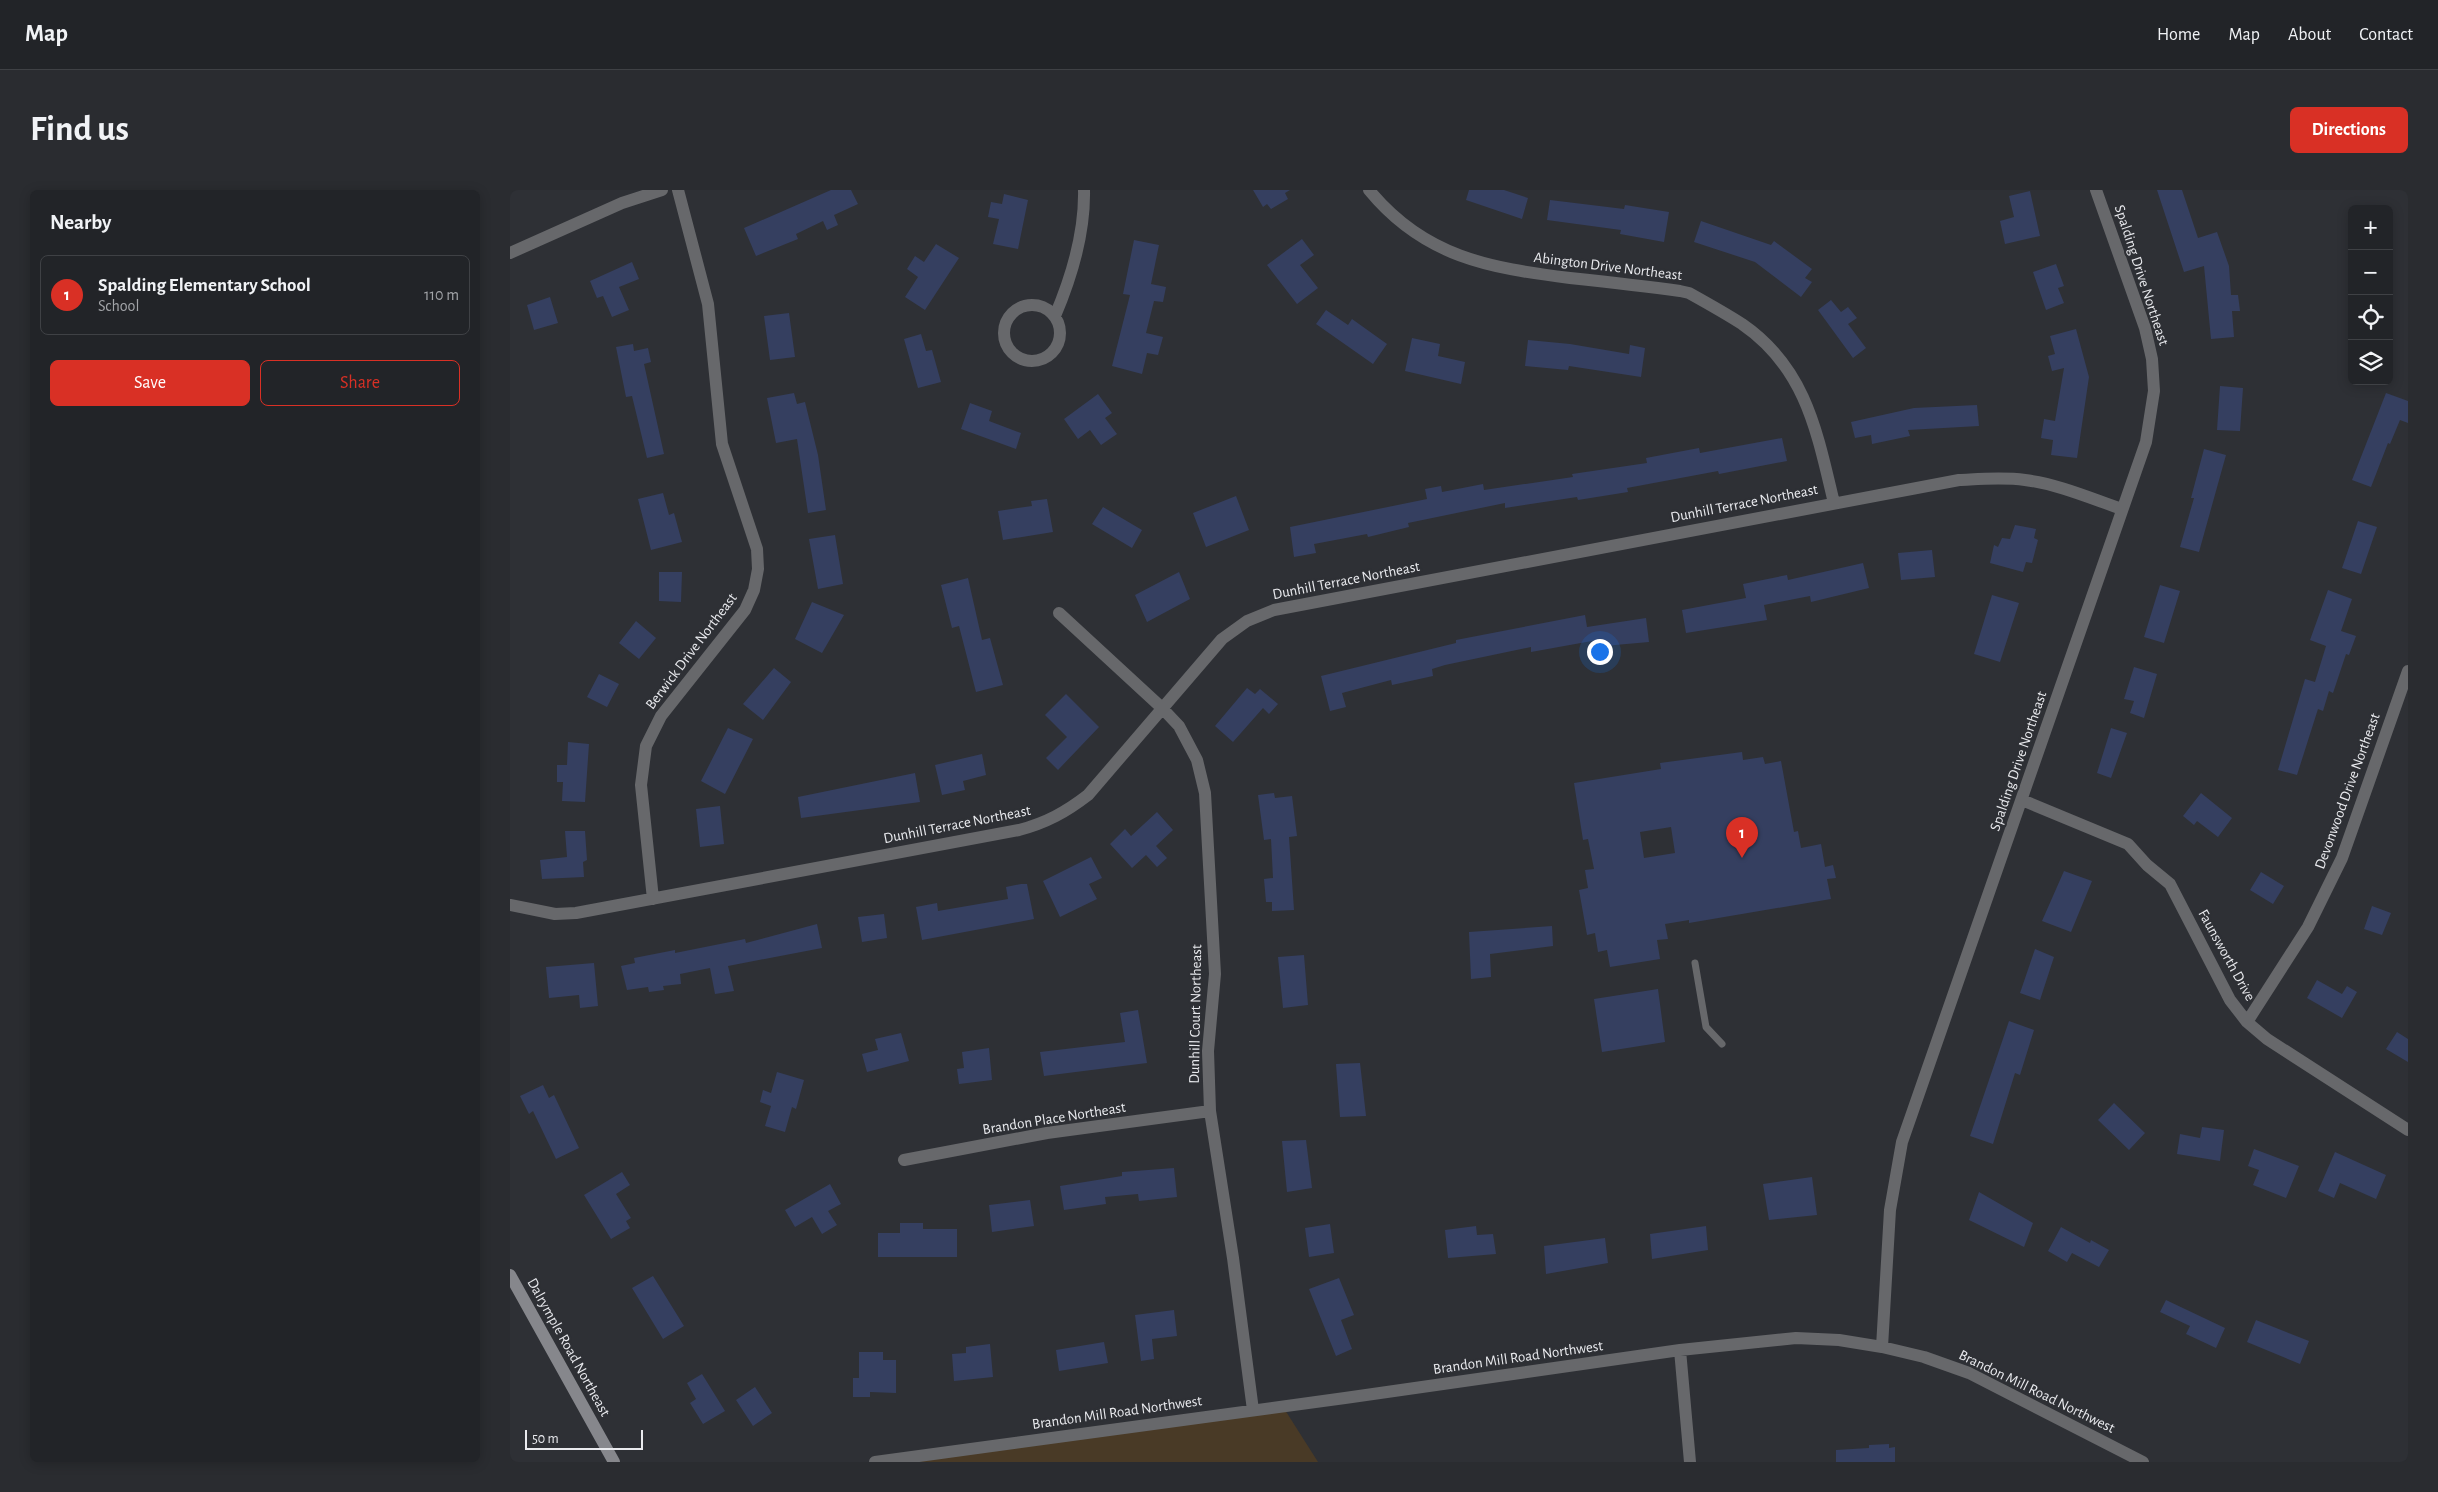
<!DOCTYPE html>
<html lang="en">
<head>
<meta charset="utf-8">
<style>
	:root { --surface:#222428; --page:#2a2c30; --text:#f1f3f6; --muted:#a2a4a8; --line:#3f4145; --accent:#d93025 }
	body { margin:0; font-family:"Alegreya Sans",sans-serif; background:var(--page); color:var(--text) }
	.controls { position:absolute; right:15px; top:15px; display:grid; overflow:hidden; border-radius:8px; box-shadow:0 2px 12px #0003 }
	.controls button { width:45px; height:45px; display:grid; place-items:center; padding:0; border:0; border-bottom:1px solid var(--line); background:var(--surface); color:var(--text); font:25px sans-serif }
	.scale { position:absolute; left:15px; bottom:12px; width:118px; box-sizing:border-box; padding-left:5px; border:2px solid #e9eaee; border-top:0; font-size:14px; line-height:18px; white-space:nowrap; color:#e9eaee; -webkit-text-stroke:4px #2e3035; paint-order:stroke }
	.you { position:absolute; left:1089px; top:461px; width:18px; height:18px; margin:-12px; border:4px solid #fff; border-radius:50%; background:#1a73e8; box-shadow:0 0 0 8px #1a73e833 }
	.badge { display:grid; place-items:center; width:32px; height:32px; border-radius:50%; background:var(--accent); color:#fff; font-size:16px; font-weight:700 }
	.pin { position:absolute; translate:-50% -41px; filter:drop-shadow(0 1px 2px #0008) }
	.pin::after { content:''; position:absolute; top:26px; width:18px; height:15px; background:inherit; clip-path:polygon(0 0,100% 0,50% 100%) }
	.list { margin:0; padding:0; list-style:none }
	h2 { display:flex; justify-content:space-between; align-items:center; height:65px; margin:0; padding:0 20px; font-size:21px }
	h2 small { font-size:16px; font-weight:400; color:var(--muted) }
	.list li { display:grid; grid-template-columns:32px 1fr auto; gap:15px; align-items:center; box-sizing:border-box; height:80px; margin:0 10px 10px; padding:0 10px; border:1px solid var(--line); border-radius:8px }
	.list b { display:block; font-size:19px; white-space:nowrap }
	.list p { margin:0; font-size:16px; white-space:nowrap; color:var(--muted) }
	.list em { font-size:16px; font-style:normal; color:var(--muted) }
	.actions { display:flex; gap:10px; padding:15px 20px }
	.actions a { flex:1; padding:11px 0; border:1px solid var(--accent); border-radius:8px; text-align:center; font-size:18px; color:var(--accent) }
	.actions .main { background:var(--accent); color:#fff }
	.icon { flex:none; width:28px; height:28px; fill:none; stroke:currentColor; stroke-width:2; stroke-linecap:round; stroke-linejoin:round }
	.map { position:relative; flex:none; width:1898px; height:1272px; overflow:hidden; border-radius:8px }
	header { display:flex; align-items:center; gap:30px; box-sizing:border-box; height:70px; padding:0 25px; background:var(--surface); border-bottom:1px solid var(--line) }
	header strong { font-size:24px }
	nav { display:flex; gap:28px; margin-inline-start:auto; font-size:18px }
	.intro { display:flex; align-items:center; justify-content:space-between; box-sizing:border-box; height:120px; padding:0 30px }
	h1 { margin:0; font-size:35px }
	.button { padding:12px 22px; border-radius:8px; background:var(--accent); color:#fff; font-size:18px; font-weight:700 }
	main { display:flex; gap:30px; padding:0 30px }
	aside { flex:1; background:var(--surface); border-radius:8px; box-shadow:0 2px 12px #0003 }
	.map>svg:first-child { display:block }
</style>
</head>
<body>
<header>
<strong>Map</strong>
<nav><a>Home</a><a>Map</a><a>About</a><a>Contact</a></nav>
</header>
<div class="intro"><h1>Find us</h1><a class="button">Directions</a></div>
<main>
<aside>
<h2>Nearby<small></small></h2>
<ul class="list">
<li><span class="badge">1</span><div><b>Spalding Elementary School</b><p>School</p></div><em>110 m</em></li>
</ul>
<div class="actions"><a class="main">Save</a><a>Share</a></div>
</aside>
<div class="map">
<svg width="1898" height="1272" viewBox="0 0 1898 1272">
	<rect width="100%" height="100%" fill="#2e3035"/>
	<path fill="#493a26" d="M775 1220 808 1272H374Z"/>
	<path fill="#353f60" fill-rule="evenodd" d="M321 0H341L348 14 324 25 328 35 317 40 313 31 286 44 288 49 246 66 234 38Z
		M743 0H780L775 3 778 9 761 19 757 14 753 17Z
		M959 0H994L1018 8 1012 29 956 10Z
		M1647 0H1672L1688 48 1707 42 1719 76 1721 105H1728L1730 121H1722L1724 147 1701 149 1694 76 1674 82Z
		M1520 1 1530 46 1495 54 1490 31 1504 27 1499 6Z
		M494 4 518 10 508 59 483 54 489 29 478 27 481 12 492 14Z
		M1040 10 1114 19 1115 15 1159 22 1154 52 1110 44 1111 40 1037 30Z
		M1191 31 1261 55 1264 51 1302 79 1295 88 1302 92 1291 107 1245 72 1184 52Z
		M792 49 804 65 790 75 808 98 787 114 757 75Z
		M624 50 649 55 641 94 656 97 653 112 644 111 636 143 653 147 648 165 637 163 632 184 602 176 620 105 613 104Z
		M426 54 449 68 415 120 395 107 408 87 397 79 405 66 414 72Z
		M122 72 129 89 109 97 119 120 102 127 93 106 87 108 80 91Z
		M1546 74 1554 96 1548 98 1554 113 1536 120 1523 82Z
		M40 107 48 133 24 140 17 115Z
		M1321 110 1331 122 1338 117 1347 128 1338 134 1356 158 1343 168 1308 120Z
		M816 120 838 135 842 129 877 154 863 174 806 134Z
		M279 123 285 167 260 170 254 126Z
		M1566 139 1579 187 1567 268 1541 265 1543 250 1531 248 1534 229 1545 231 1554 178 1542 181 1538 166 1545 164 1540 146Z
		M411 144 416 161 422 160 431 192 408 198 394 149Z
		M902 148 930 154 928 166 955 172 951 194 895 181Z
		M1018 150 1060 154 1119 164 1120 155 1135 158 1131 187 1059 176 1058 180 1015 176Z
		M123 154 124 161 138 158 141 172 134 174 154 264 137 268 122 206 116 207 106 157Z
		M1710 196 1733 198 1730 241 1707 240Z
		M284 203 287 214 295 212 308 265 316 320 298 323 287 249 266 253 257 208Z
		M1876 203 1898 211V233L1890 230 1880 254 1878 253 1861 297 1842 290Z
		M588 204 602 223 595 228 607 244 591 255 580 240 568 249 554 229Z
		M460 213 482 221 479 231 511 243 506 259 451 239Z
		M1467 215 1469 236 1398 240 1400 246 1362 254 1361 245 1345 248 1341 232 1404 218Z
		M1272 248 1277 271 1209 284 1208 281 1117 298 1118 302 1068 310 1067 307 995 318V313L898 333 899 337 858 347 857 344 804 354 806 363 784 367 780 337 917 309 915 299 931 296 932 302 973 294 974 300 1063 287 1062 284 1137 273 1136 268 1189 258 1190 263Z
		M1694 259 1716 265 1689 362 1670 357 1684 308H1681Z
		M153 303 159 325 164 323 172 352 141 360 128 309Z
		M726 306 739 340 696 357 683 323Z
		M537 309 543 342 493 350 488 321 522 316 521 311Z
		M593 317 632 340 622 358 582 334Z
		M1848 331 1867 337 1851 384 1832 378Z
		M1505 335 1526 339 1524 348 1528 350 1522 373 1516 372 1513 382 1480 373 1484 355 1488 357 1492 348 1500 349Z
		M325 345 333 394 308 399 299 349Z
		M1422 360 1425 387 1391 390 1388 363Z
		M1353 373 1359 398 1301 412 1300 406 1254 415 1257 430 1176 443 1172 420 1236 408 1233 394 1277 385 1278 390Z
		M149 382H172L171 412 149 411Z
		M669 382 680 409 637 432 625 405Z
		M458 388 472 450 480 448 493 495 466 502 449 436 442 438 431 395Z
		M1650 395 1670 401 1654 453 1634 447Z
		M1818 400 1842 409 1831 441 1846 446 1839 465 1836 464 1823 503 1819 501 1813 521 1808 519 1787 585 1768 580 1795 489 1805 492 1816 456 1800 450Z
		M1482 405 1509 413 1490 472 1464 464Z
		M302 412 334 425 312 463 285 449Z
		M1075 425 1077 437 1136 428 1139 452 1094 456 1093 449 1021 462V457L935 475 922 479 923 486 882 495 881 490 832 503 836 517 820 521 811 486 946 453V450Z
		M126 431 146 448 129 469 109 453Z
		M1624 477 1647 484 1634 528 1620 523 1624 511 1614 509Z
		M264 478 281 492 253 530 233 514Z
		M89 484 109 494 97 517 77 507Z
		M737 498 745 504 750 499 768 514 759 524 753 518 723 552 705 536Z
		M556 504 589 537 548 580 536 568 557 547 535 525Z
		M218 538 243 549 215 604 191 591Z
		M1601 538 1617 543 1601 588 1587 583Z
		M58 552 79 554 75 612 52 611 53 592H47V575H57Z
		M1232 562 1233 570 1253 567 1255 574 1271 571 1284 642 1288 641 1291 658 1311 654 1315 677 1323 675 1326 688 1317 689 1321 709 1179 733V730L1155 734 1158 749 1147 750 1150 769 1100 777 1097 760 1088 762 1085 743 1077 745 1069 700 1078 698 1075 680 1084 679 1078 649 1073 650 1064 593 1151 579 1150 573ZM1161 637 1165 663 1134 668 1130 642Z
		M472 564 476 585 453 591 455 600 432 605 425 575Z
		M405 583 410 612 291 628 288 607Z
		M764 603 765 608 782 606 787 646 779 647 784 720 762 721V712H756L754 689 763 688 761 649 754 650 748 605Z
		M1691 603 1722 628 1708 647 1687 631 1684 635 1673 626Z
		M210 616 214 654 190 657 186 619Z
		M647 622 663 640 646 656 657 668 647 677 636 665 622 678 600 654 615 639 621 646Z
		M55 641H75L77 670 73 672 74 687 32 689 30 670 57 667Z
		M581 667 592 688 579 694 587 709 550 727 533 691Z
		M1554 681 1582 691 1561 742 1532 731Z
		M1751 682 1774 696 1763 714 1740 700Z
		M511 694H517L524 729 412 750 406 717 427 713 428 721 498 709 496 697Z
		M1862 716 1881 723 1872 745 1854 739Z
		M374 724 377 748 352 752 348 727Z
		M307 734 312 758 218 776 224 801 205 804 200 778 170 784 171 794 153 796 154 800 139 802 138 797 117 800 111 776 125 773 124 768 165 760V763L235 749 236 753Z
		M1042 736 1043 756 980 764 981 787 961 789 959 742Z
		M1525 759 1544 767 1530 810 1510 803Z
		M794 765 798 815 773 818 768 767Z
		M84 773 88 816 70 818 69 805 39 808 36 777Z
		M1807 790 1832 804 1837 796 1847 802 1832 828 1797 808Z
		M1148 799 1155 852 1092 862 1084 809Z
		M628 820 637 873 534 886 530 862 615 852 610 823Z
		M1499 831 1524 840 1510 885 1505 883 1483 954 1460 946Z
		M1887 842 1898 849V872L1876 859Z
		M391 843 399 871 357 882 352 864 368 860 365 849Z
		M479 858 482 890 449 894 447 879 454 878 452 862Z
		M850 873 856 926 830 927 826 874Z
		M267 882 294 890 286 919 282 917 275 942 255 936 261 916 250 912 253 900 261 903Z
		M33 895 39 908 44 905 69 958 46 969 23 921 19 924 10 906Z
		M1604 913 1635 943 1619 960 1588 930Z
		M1692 937 1714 940 1710 971 1667 964 1670 944 1690 948Z
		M796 950 802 998 777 1002 772 951Z
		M1744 959 1789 976 1776 1008 1743 995 1749 980 1738 976Z
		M1825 962 1876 985 1866 1009 1830 993 1824 1008 1808 1001Z
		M664 978 667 1007 629 1011 628 1004 595 1007 596 1014 554 1020 550 996 612 986V982Z
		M112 982 120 995 106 1004 121 1028 116 1031 120 1038 101 1049 74 1005Z
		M1302 987 1307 1025 1259 1030 1253 994Z
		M320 994 331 1014 318 1021 327 1035 312 1044 302 1027 285 1037 275 1020Z
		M1469 1002 1523 1033 1514 1057 1459 1030Z
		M520 1010 524 1036 482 1042 479 1015Z
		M390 1033H413V1039H447V1067H368V1043H390Z
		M820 1034 824 1063 799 1067 795 1038Z
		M966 1036 967 1045 983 1044 986 1064 938 1068 935 1040Z
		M1196 1036 1198 1060 1142 1069 1140 1044Z
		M1551 1037 1580 1053 1581 1050 1599 1060 1589 1077 1562 1063 1557 1072 1538 1061Z
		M1095 1048 1098 1073 1036 1084 1034 1056Z
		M143 1086 174 1136 153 1149 122 1098Z
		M829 1088 844 1125 831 1130 842 1159 826 1166 799 1099Z
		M1656 1110 1715 1138 1706 1158 1676 1144 1680 1136 1650 1122Z
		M664 1120 667 1146 642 1149 644 1169 631 1171 625 1125Z
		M1746 1130 1799 1151 1790 1174 1737 1152Z
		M594 1152 598 1173 549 1181 546 1160Z
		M480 1154 483 1187 444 1191 442 1164 456 1163V1157Z
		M349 1162H373V1170H386V1203L360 1202V1207H343V1188H349Z
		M192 1184 215 1221 193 1234 180 1213 186 1209 177 1193Z
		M245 1197 262 1223 243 1236 226 1210Z
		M1379 1254V1258L1385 1257V1272H1326V1260L1359 1258V1255Z"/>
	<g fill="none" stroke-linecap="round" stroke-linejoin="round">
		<path stroke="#67686b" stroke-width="7" d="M1185 773 1196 837 1212 854"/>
		<path stroke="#67686b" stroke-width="12" d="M859 0C914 67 979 78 1060 88 1097 92 1133 96 1170 101L1179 103C1197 113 1215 123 1232 134 1296 178 1307 242 1324 313
			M0 63 112 13 152 0
			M494 143a28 28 0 1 1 56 0a28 28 0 1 1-56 0Z
			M545 126C562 86 575 44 574 0
			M549 423 652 518 669 536 687 570 695 603 705 784 698 861 700 921 723 1068 743 1220
			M1512 610 1618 654 1637 675 1660 694 1720 810 1737 832 1757 849 1898 940
			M143 709 131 595 136 556 151 526 235 420 244 400 248 379 247 359 212 254 198 114 168 0
			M0 715 45 724 66 723 509 640C536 633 556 622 578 605L712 449 737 431 764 420 1449 290C1471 289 1493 287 1515 290 1548 294 1580 308 1612 319
			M1737 832 1798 737 1832 668 1898 481
			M394 970 537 943 700 921
			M1372 1157 1380 1020 1392 952 1636 252 1644 201 1642 169 1635 138 1586 0
			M1170 1160 1180 1272
			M365 1272 835 1208 1170 1160 1286 1148 1329 1150 1372 1157 1414 1167 1459 1183 1633 1272"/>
		<path stroke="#86878c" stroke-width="12" d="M0 1085 104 1272"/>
	</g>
	<g text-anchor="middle" stroke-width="4.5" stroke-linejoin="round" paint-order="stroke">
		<g font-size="15" fill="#e9eaee" stroke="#2e3035">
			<text transform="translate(1098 76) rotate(7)" y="5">Abington Drive Northeast</text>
			<text transform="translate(1632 85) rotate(72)" y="5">Spalding Drive Northeast</text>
			<text transform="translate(1234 313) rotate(-11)" y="5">Dunhill Terrace Northeast</text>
			<text transform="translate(836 390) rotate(-11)" y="5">Dunhill Terrace Northeast</text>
			<text transform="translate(181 461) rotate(-53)" y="5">Berwick Drive Northeast</text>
			<text transform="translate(1508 571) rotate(-71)" y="5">Spalding Drive Northeast</text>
			<text transform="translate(1837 601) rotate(-70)" y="5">Devonwood Drive Northeast</text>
			<text transform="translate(447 634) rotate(-11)" y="5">Dunhill Terrace Northeast</text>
			<text transform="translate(1717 765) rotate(61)" y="5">Faunsworth Drive</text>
			<text transform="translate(685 824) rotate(-89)" y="5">Dunhill Court Northeast</text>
			<text transform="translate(544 928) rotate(-9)" y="5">Brandon Place Northeast</text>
			<text transform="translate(59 1157) rotate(61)" y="5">Dalrymple Road Northeast</text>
			<text transform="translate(1008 1167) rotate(-8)" y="5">Brandon Mill Road Northwest</text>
			<text transform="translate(1527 1201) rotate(26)" y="5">Brandon Mill Road Northwest</text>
			<text transform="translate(607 1222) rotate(-8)" y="5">Brandon Mill Road Northwest</text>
		</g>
	</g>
</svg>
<div class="controls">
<button>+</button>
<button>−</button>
<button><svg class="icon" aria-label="locate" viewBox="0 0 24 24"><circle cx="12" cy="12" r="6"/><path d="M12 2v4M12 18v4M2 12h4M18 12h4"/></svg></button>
<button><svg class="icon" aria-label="layers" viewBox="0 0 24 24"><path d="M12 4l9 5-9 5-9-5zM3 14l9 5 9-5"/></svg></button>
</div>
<div class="scale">50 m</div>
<div class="you"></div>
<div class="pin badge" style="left:1232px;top:668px">1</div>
</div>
</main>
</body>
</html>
